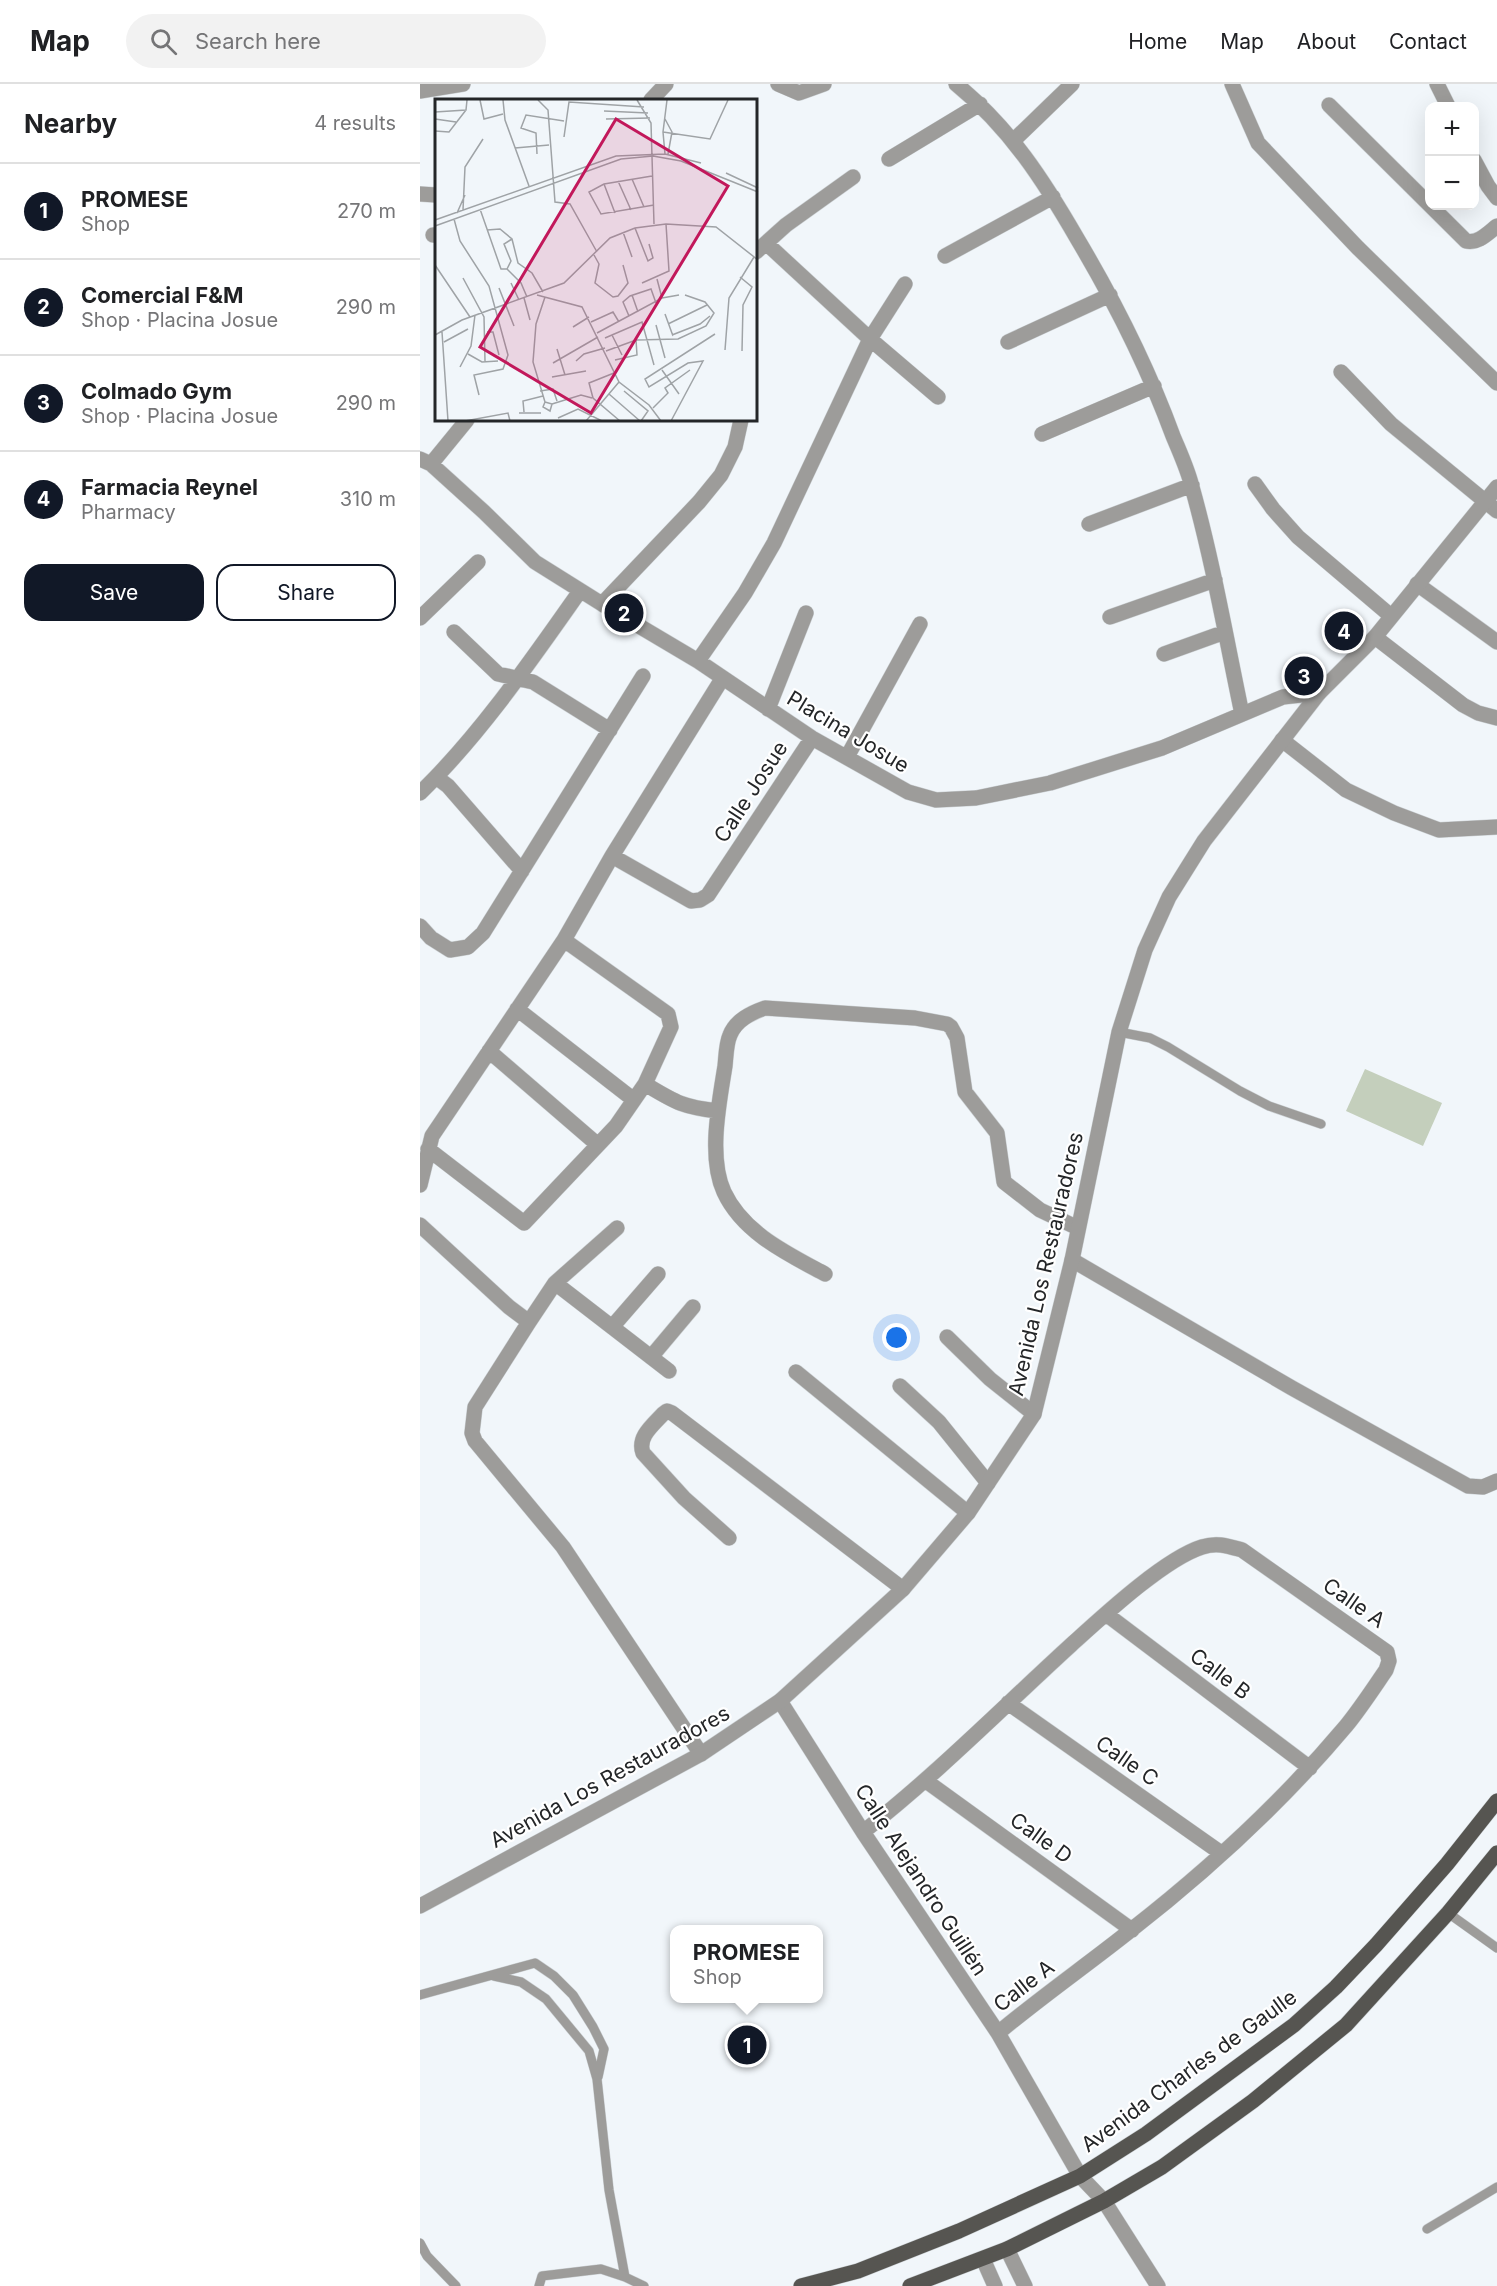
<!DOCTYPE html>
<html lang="en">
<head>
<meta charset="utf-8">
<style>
	:root { --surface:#fff; --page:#f2f2f2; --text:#202124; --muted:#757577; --line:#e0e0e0; --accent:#111827 }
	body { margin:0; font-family:Inter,sans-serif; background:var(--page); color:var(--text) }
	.controls { position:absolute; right:18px; top:18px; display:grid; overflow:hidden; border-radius:12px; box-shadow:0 6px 24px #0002 }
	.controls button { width:54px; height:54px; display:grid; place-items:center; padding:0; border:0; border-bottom:2px solid var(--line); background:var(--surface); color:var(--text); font:30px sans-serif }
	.you { position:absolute; left:477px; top:1254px; width:21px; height:21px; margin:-15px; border:4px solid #fff; border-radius:50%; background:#1a73e8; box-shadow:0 0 0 9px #1a73e833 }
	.badge { display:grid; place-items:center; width:39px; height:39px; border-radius:50%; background:var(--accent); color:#fff; font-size:20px; font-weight:700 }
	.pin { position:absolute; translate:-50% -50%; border:3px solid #fff; box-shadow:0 2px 6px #0006 }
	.popup { position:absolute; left:250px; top:1841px; width:153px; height:78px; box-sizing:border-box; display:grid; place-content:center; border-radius:12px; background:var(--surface); filter:drop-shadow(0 2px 4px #0005); font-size:20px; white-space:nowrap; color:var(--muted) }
	.popup b { font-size:22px; color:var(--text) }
	.popup::after { content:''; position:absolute; left:50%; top:100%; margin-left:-12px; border:12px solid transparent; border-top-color:var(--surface) }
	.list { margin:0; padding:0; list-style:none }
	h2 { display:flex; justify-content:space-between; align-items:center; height:78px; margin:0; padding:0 24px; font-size:26px }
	h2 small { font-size:20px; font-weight:400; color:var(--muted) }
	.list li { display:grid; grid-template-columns:39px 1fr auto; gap:18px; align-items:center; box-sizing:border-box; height:96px; padding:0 24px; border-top:2px solid var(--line) }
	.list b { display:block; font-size:22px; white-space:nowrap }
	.list p { margin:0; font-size:20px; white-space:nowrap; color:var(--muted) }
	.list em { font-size:20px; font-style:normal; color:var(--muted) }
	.actions { display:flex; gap:12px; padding:18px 24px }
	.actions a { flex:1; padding:14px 0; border:2px solid var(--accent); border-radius:18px; text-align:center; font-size:21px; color:var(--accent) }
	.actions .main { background:var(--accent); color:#fff }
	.icon { flex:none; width:33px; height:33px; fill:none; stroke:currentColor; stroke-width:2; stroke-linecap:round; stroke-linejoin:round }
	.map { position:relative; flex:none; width:1077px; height:2202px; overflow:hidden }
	header { display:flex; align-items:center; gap:36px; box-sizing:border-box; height:84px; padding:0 30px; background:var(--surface); border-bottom:2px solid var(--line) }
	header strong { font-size:28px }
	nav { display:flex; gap:33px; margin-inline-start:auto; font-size:21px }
	.search { width:420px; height:54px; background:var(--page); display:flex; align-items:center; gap:15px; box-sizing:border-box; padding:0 21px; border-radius:33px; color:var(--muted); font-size:22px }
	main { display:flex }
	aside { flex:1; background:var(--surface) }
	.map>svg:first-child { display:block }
</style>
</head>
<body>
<header>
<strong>Map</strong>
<div class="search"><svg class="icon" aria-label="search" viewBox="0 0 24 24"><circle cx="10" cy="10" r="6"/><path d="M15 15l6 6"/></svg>Search here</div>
<nav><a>Home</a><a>Map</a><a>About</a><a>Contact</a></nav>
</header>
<main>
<aside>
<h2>Nearby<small>4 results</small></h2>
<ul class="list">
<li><span class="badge">1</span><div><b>PROMESE</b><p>Shop</p></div><em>270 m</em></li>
<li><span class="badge">2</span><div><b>Comercial F&amp;M</b><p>Shop · Placina Josue</p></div><em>290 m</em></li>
<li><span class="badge">3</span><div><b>Colmado Gym</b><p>Shop · Placina Josue</p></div><em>290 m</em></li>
<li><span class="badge">4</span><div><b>Farmacia Reynel</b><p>Pharmacy</p></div><em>310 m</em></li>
</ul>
<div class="actions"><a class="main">Save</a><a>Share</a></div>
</aside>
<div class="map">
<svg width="1077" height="2202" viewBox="0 0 1077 2202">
	<rect width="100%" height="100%" fill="#f1f6fa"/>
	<path fill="#c4cfbc" d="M945 985 1022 1019 1003 1062 926 1027Z"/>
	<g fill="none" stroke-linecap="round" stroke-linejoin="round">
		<defs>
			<path id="service" d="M699 948 730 954 748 963 820 1007 849 1022 901 1040
				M1028 1829 1077 1864
				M74 1892 101 1898 126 1915 169 1967 177 1995 189 2106 205 2193 224 2202
				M0 1911 115 1879 134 1892 153 1911 173 1943 184 1965 178 1993
				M1007 2145 1077 2103
				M0 2159 7 2172 36 2202
				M119 2202 122 2192 181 2185 205 2193"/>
			<path id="minor" d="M358 0 379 9 404 0
				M536 0C590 44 624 97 658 156 696 220 728 284 753 352 760 369 768 386 772 403 793 478 806 554 822 630
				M812 0 838 59 938 164 1077 299
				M1017 0 1028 22
				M0 7 43 0
				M231 16 246 0
				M909 21 1046 157C1058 160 1068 149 1077 142
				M594 56 652 0
				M469 75 560 20
				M1054 76 1068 102 1077 114
				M0 110 16 111
				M13 151H16
				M346 159 450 255 518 313
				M336 168 366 141 433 93
				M525 172 633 113
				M588 258 690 211
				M921 288 971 340 1077 427
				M622 350 734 302
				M0 375 11 380 64 428 115 478 182 520 278 577 392 654 488 708 516 716 556 714 630 699 742 664 863 613 899 609
				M11 380 47 336
				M835 400 853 425 878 453 971 532
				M669 440 772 401
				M997 500 1077 558
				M182 520 279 418 301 391 315 363 321 336
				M690 533 795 496
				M0 534 58 478
				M34 548 78 590 113 598 190 646
				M955 553 1043 621 1058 629 1077 634
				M744 570 805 548
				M278 577 325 509 354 459 450 255 485 200
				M348 625 386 529
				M862 656 926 706 974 729 1019 746 1077 743
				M427 673 500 540
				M16 693 28 702 102 787
				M0 709C60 651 112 575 160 507
				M192 772 271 817 280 816 288 811 392 654
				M0 842 11 854 30 866 48 863 63 849 223 592
				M97 925 214 1016
				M69 967 178 1061
				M225 1000C255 1018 262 1023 298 1027
				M8 1065 104 1139 196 1042 225 1000 251 943 248 930 144 856
				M0 1101 12 1052 144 856 192 772 302 595
				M0 1141 89 1223 109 1238
				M197 1144 135 1199 109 1238 55 1323 52 1349 55 1357 143 1463 281 1670
				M652 1176 872 1304 1048 1402 1063 1403 1077 1397
				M405 1190C368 1170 323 1149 304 1108 288 1073 299 1020 305 982 306 973 306 960 310 951 316 936 331 929 345 924L495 934 527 940 531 943 537 954 545 1008 577 1049 584 1098 620 1126 658 1144
				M135 1199 249 1287
				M192 1243 238 1190
				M527 1253 570 1295 614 1330
				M231 1273 273 1223
				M376 1288 548 1429
				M480 1302 519 1338 568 1399
				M309 1454 264 1414 223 1369C217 1353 233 1341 243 1330L247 1327 252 1329 483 1505
				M686 1530 890 1684
				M360 1617 443 1748 578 1949 660 2092 684 2117 738 2202
				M588 1619 801 1769
				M506 1697 712 1846
				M443 1748C517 1690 582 1624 651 1561 682 1533 744 1475 782 1463 797 1458 808 1462 822 1466L967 1568 969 1577 966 1586C953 1605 940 1625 926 1642 863 1717 788 1786 711 1846 667 1881 621 1913 578 1949
				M587 2165 605 2202
				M563 2175 575 2202"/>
			<path id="tertiary" d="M0 1822 281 1670 360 1617 483 1505 548 1429 614 1330 652 1176 699 948 725 866 749 813 784 757 899 609 955 553 1077 403"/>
			<path id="primary" d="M381 2202 438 2187 539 2147 660 2092 726 2050 874 1941 916 1903 956 1861 1027 1780 1077 1717
				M490 2202 587 2165 684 2117 742 2083 833 2017 926 1941 1028 1829 1077 1769"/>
		</defs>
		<use href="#service" stroke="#ccd1d4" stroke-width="10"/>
		<use href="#minor" stroke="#ccd1d4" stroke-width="16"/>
		<use href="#tertiary" stroke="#ccd1d4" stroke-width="16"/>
		<use href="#primary" stroke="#ccd1d4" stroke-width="16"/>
		<use href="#service" stroke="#9d9c9a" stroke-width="9"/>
		<use href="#minor" stroke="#9d9c9a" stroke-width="15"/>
		<use href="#tertiary" stroke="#9d9c9a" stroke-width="15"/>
		<use href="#primary" stroke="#565551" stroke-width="15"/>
	</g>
	<g text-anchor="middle" stroke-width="4.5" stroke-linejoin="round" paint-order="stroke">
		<g font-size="21" fill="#242628" stroke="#fff">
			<text transform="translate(428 648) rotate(31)" y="7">Placina Josue</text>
			<text transform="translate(331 708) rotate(-57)" y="7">Calle Josue</text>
			<text transform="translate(626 1180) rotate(-77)" y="7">Avenida Los Restauradores</text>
			<text transform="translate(934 1519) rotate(35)" y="7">Calle A</text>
			<text transform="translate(800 1590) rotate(37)" y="7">Calle B</text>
			<text transform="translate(707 1677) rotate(35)" y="7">Calle C</text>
			<text transform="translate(190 1693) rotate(-29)" y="7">Avenida Los Restauradores</text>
			<text transform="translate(621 1754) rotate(36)" y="7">Calle D</text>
			<text transform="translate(501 1796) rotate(57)" y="7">Calle Alejandro Guillén</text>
			<text transform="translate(604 1902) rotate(-38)" y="7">Calle A</text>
			<text transform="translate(769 1987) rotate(-36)" y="7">Avenida Charles de Gaulle</text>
		</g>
	</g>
	<g transform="translate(15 15)">
		<rect width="322" height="322" fill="#f1f6fa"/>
		<path fill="none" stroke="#9fa3a6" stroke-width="1.5" d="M45 1 49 20 68 15M68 1 70 21 94 87M103 1 113 11 120 103 135 105 162 153M202 1 216 24 219 125M169 12 213 14M0 13 31 11 32 1M0 20 21 23M171 20 215 19M230 20 237 33 233 55M0 32 14 33 31 11M228 33 275 40 293 1M129 38 134 3 209 8M80 49 114 46M102 55 101 34 86 29 91 16 129 22M230 55 228 33 232 1M291 74 323 89M217 77 169 85 154 93 166 115 219 106M197 80 209 108M183 82 196 111M169 85 180 114M45 110 66 170H72L86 184 92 198M28 111 30 68 48 40M22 114 30 96M19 120 25 142 54 187 73 256 68 270 39 276 44 296M0 121 181 57 230 55 266 64M0 127 186 60 218 57 246 62 323 93M200 129 213 162 218 159 214 145M52 131 65 130 77 140 83 164 97 174 108 193M188 133 197 158M159 156 164 165 160 184 178 198 183 197 193 184 188 166M0 166 35 218M72 170 76 162 69 145 77 140M305 178 317 188 308 206 307 252M28 179 49 218 50 262M222 180 227 199M76 184 84 201M207 184 234 172 231 125M64 189 79 227M102 196 147 208 184 283 214 306 226 322M197 196 203 213M110 198 101 225 98 263 110 303 108 308 115 312 117 305 110 303M89 199 95 221M230 215 238 237M194 217 188 203 195 197 216 190 221 204M156 223 178 213 184 223M233 225 272 206M221 226 230 259M138 228 154 218M7 233 13 322M52 233H58L64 256M162 234 227 199 244 196M0 236 27 221 129 184 175 139 200 129 231 125 281 128 323 161M177 236 187 256M237 236 265 225 275 217M170 239 207 223 219 266M9 243 33 230M122 250 130 276M290 251 294 199 319 158M171 252 201 241 243 240 271 227 279 214 270 203 250 196M33 255 47 263 63 262M180 261 202 256 201 241M141 262 149 255 170 249M118 264 163 238M25 268 36 247 40 216M227 271 244 295M179 274 154 284 158 299 185 322M117 278 151 272M105 292 118 290 122 302M189 292 213 312 206 322M174 295 205 322M117 305 146 296 157 299M218 309 233 294 230 289 255 271M89 313 88 302 108 297M84 314H106M123 319 143 310 167 322M30 322 73 314 75 322M151 322 184 283M236 322 268 262 253 264 214 288 210 280 280 235"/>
		<path fill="#c2185b" fill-opacity="0.15" stroke="#c2185b" stroke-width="3" d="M181 20 293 87 156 314 45 248Z"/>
		<rect width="322" height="322" fill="none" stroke="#242628" stroke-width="3"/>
	</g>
</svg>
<div class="controls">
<button>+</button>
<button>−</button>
</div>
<div class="you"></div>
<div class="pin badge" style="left:327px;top:1961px">1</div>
<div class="popup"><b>PROMESE</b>Shop</div>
<div class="pin badge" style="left:204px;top:529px">2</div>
<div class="pin badge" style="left:884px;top:592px">3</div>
<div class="pin badge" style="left:924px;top:547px">4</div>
</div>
</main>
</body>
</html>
